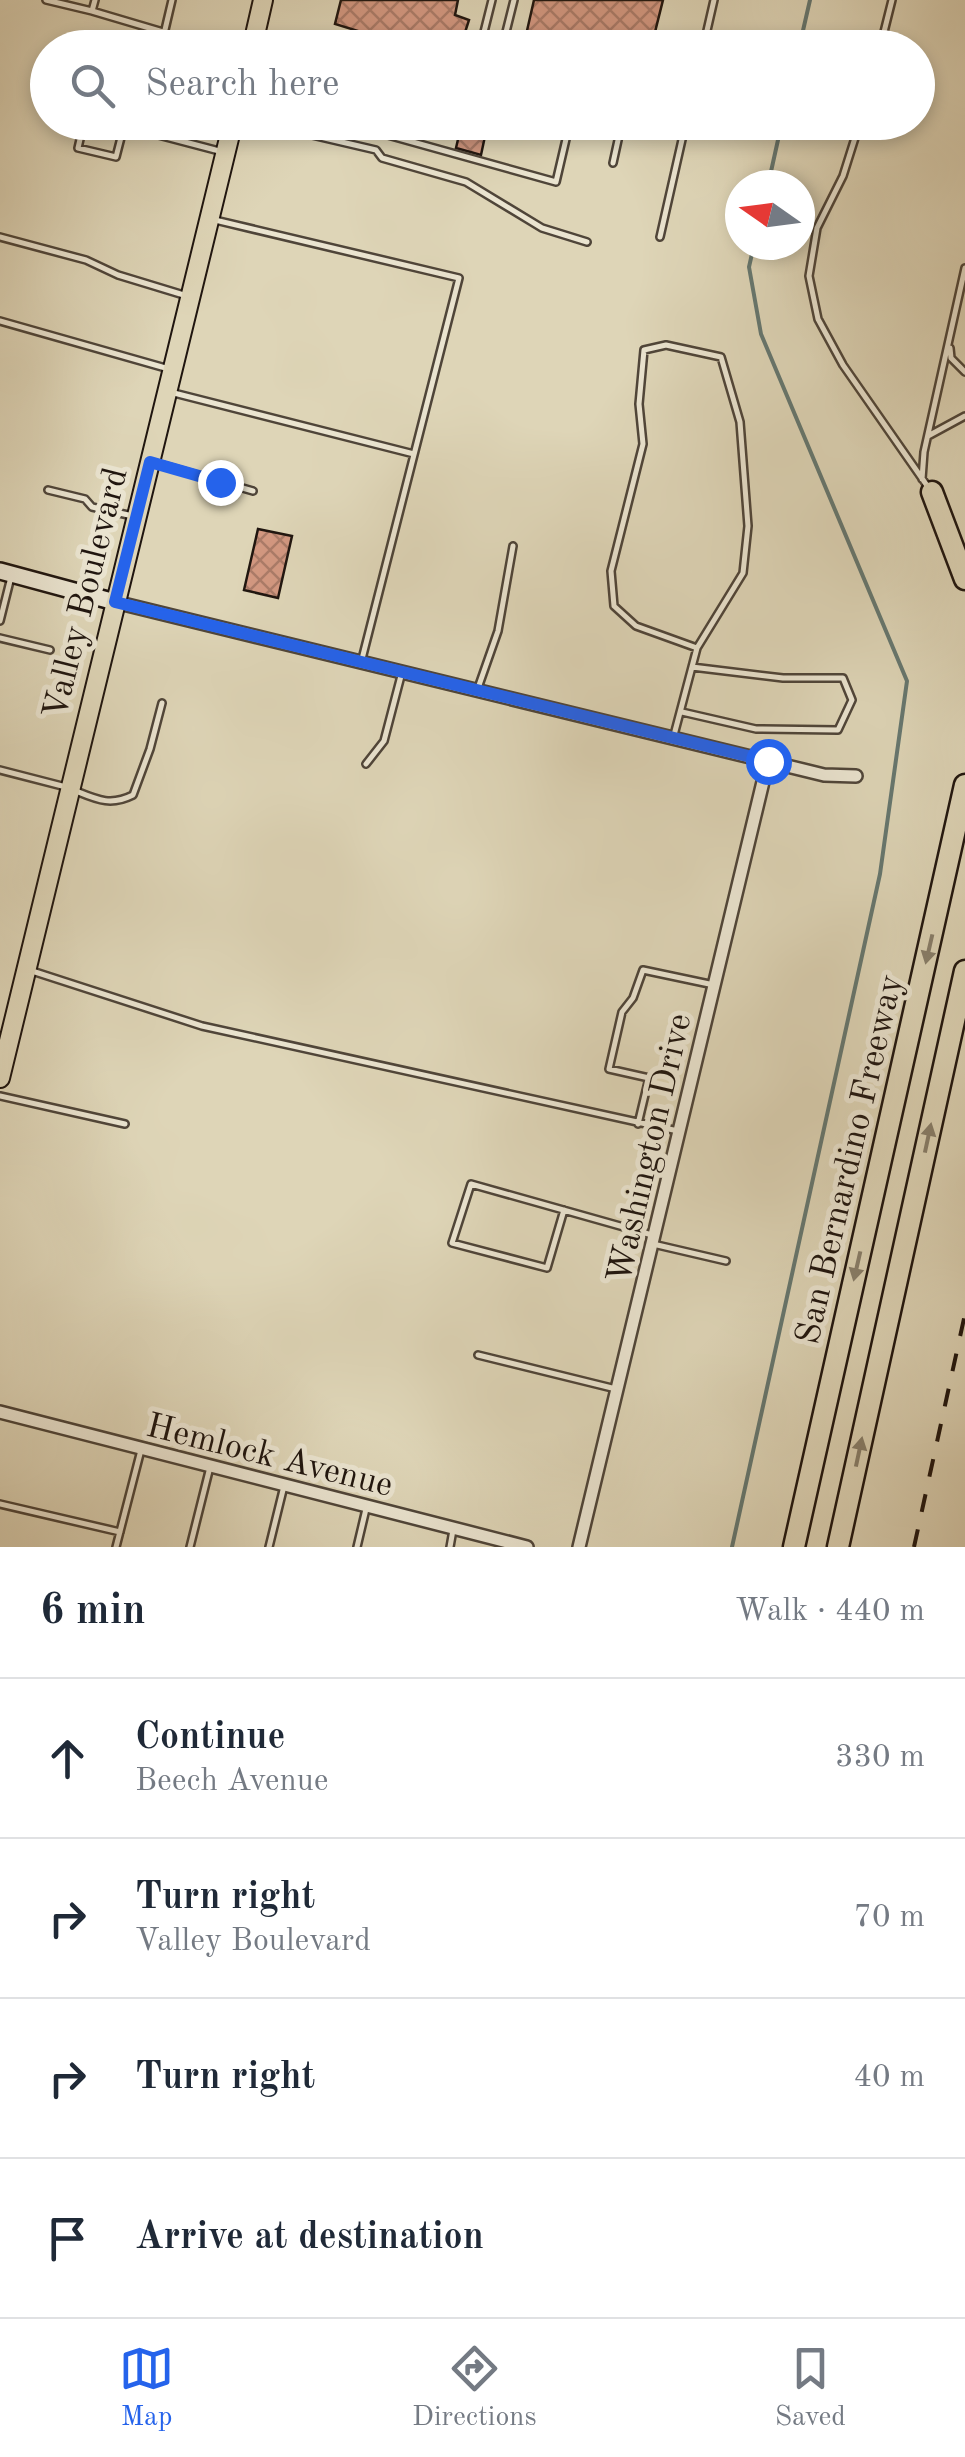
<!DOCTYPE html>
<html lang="en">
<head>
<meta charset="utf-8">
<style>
	:root { --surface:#fff; --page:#f2f2f3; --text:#1f2937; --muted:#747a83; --line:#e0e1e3; --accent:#2563eb }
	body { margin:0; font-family:"Old Standard TT",serif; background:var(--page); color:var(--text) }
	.compass { position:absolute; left:725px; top:170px; width:90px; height:90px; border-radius:50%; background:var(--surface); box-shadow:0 5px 15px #0003; rotate:284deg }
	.stop { position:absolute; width:30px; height:30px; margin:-22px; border:8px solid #2563eb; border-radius:50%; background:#fff }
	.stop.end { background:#2563eb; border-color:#fff; box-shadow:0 2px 10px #0008 }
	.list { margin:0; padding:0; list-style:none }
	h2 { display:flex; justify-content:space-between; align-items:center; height:130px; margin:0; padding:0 40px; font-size:42px }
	h2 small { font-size:32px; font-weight:400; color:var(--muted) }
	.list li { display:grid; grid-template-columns:65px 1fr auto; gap:30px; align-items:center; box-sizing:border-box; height:160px; padding:0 40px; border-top:2px solid var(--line) }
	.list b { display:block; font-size:38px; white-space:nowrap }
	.list p { margin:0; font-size:32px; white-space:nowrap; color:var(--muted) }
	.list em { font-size:32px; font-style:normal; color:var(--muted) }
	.icon { flex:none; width:55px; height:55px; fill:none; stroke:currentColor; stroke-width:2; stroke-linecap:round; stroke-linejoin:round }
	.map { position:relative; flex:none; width:965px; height:1547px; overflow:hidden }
	.search { position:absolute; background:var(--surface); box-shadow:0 5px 15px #0003; left:30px; right:30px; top:30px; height:110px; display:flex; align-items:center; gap:25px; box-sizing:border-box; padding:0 35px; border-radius:55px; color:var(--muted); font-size:38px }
	.sheet { height:770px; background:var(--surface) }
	nav { display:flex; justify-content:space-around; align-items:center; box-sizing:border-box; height:140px; border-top:2px solid var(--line); background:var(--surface); font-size:28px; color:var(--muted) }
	nav a { display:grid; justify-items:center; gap:5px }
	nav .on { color:var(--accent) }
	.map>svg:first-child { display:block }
</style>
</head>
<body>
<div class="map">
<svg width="965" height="1547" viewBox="0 0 965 1547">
	<defs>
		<pattern id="building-cross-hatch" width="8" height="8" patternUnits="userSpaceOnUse" patternTransform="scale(2.5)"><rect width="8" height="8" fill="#d39881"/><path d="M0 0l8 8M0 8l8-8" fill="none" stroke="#ab7b68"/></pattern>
	</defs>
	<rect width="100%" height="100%" fill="#ded5b7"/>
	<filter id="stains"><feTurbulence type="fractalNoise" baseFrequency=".002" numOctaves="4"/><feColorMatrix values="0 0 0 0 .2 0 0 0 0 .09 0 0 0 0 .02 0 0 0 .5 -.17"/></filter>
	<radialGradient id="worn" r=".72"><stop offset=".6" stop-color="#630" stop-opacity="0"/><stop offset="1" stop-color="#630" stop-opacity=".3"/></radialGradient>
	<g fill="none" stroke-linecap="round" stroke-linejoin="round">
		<path stroke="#657770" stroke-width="4" d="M799 48 810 0
			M768 185 782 122
			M732 1547 880 874 907 681 761 334 749 267 754 245"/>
	</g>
	<path fill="url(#building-cross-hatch)" stroke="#1f150f" stroke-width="2.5" d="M341 0H458L455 15 469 20 460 48H413L335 24Z
		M534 0H663L651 48H575L526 35Z
		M462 122H488L481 155 456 148Z
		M258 529 292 536 278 598 244 590Z"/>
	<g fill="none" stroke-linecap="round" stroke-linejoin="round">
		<defs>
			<path id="service" d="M46 0 92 11
				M95 0 92 11 217 48
				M514 0 505 36 536 48
				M164 34 172 0
				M260 39 297 48
				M480 48 492 0
				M703 48 714 0
				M880 48 892 0
				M84 122 78 148 116 157 125 122
				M256 122 376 150 382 158 466 182 542 228 587 242
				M341 122 556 182 570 122
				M860 122 843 176 817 228 809 276 818 319 843 365 928 487
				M124 126 223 152
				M613 163 622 122
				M215 220 459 278 362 659
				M0 237 86 260 118 275 187 296
				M660 237 686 122
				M0 321 169 369
				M950 348 951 358 965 372
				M170 392 414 454
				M928 436 965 416
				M152 462 253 491
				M922 479 924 452 965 268
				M48 490 85 499 92 507 133 516
				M0 621 11 577
				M0 638 50 650
				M478 688 498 631 513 546
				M682 712 756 729 838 730 852 700 843 678H783L692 667
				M674 735 697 648 636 626 614 606 611 571 643 444 639 404 644 350 666 345 721 357 740 422 748 526 743 573 697 648
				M366 764 384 741 402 672
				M0 770 66 787
				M76 791C98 800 111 806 133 795L150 749 162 703
				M29 970 202 1026 678 1131
				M0 1096 125 1124
				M638 1124 649 1078 609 1069 622 1012 633 998 643 970 714 985
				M564 1210 547 1268 452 1243 471 1184 652 1235
				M653 1244 726 1261
				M478 1355 616 1389
				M0 1504 120 1532
				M116 1547 141 1450
				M190 1547 210 1467
				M269 1547 284 1486
				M357 1547 366 1509
				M450 1547 453 1530"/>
			<path id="minor" d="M115 602 824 775 856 776
				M0 1412 527 1547
				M579 1547 768 761"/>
			<path id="secondary" d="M0 571 115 602"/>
			<path id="primary" d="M252 48 263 0
				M0 1078 233 122"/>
			<path id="motorway" d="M932 492 965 579
				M794 1547 965 785
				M838 1547 965 971"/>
		</defs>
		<use href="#service" stroke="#4f4539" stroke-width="10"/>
		<use href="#minor" stroke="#4f4539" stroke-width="16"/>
		<use href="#secondary" stroke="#1f150f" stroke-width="20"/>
		<use href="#primary" stroke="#1f150f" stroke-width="22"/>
		<use href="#motorway" stroke="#1f150f" stroke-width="25"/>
		<use href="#service" stroke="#eae4d0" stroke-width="5"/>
		<use href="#minor" stroke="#eae4d0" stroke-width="11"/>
		<use href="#secondary" stroke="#eae4d0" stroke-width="15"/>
		<use href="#primary" stroke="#ded5b7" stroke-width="18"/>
		<use href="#motorway" stroke="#ded5b7" stroke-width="20"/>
		<path stroke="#1f150f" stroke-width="4" stroke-dasharray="18 18" stroke-linecap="butt" d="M914 1547 965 1314"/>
	</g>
	<defs><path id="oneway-solid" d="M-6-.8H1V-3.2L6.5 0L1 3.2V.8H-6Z" transform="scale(2.5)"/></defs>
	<g fill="#887f6b">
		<use href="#oneway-solid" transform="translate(929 949) rotate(103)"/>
		<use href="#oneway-solid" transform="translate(928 1138) rotate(-78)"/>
		<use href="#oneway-solid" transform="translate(857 1266) rotate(103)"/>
		<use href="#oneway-solid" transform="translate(859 1452) rotate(-78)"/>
	</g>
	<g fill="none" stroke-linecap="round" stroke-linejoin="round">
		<path stroke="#2563eb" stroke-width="12" d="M220 482 150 462 115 602 768 761"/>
	</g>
	<g text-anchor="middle" stroke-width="10" stroke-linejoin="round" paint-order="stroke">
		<g font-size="35" fill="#1f150f" stroke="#eae4d0">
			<text transform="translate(84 593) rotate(-76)" y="12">Valley Boulevard</text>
			<text transform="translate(648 1148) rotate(-77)" y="12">Washington Drive</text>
			<text transform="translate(848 1159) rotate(-77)" y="12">San Bernardino Freeway</text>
			<text transform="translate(270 1454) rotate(14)" y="12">Hemlock Avenue</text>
		</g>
	</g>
	<rect width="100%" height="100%" filter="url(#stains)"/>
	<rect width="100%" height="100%" fill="url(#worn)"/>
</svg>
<svg class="compass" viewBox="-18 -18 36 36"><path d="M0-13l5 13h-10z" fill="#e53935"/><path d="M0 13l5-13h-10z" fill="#747a83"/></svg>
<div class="stop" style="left:768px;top:761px"></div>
<div class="stop end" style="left:220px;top:482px"></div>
<div class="search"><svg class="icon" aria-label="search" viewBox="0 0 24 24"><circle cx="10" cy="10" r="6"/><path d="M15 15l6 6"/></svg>Search here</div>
</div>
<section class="sheet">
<h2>6 min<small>Walk · 440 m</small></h2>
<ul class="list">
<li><svg class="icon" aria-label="ahead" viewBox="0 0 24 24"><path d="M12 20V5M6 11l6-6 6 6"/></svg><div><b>Continue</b><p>Beech Avenue</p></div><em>330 m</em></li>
<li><svg class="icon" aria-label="right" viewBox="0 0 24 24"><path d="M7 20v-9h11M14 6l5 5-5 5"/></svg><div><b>Turn right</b><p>Valley Boulevard</p></div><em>70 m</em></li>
<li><svg class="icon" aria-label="right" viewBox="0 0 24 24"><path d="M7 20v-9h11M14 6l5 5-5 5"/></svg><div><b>Turn right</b></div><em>40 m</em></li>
<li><svg class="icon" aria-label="arrive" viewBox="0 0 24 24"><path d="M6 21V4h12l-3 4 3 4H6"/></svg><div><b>Arrive at destination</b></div></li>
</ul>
</section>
<nav>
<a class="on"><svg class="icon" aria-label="map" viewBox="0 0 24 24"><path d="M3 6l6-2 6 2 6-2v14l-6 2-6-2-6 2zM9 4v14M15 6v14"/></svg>Map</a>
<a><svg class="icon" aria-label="directions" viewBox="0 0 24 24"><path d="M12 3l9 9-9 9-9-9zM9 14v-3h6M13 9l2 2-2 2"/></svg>Directions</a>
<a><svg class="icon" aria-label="saved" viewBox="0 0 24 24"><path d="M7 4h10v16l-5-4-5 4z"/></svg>Saved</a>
</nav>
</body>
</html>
